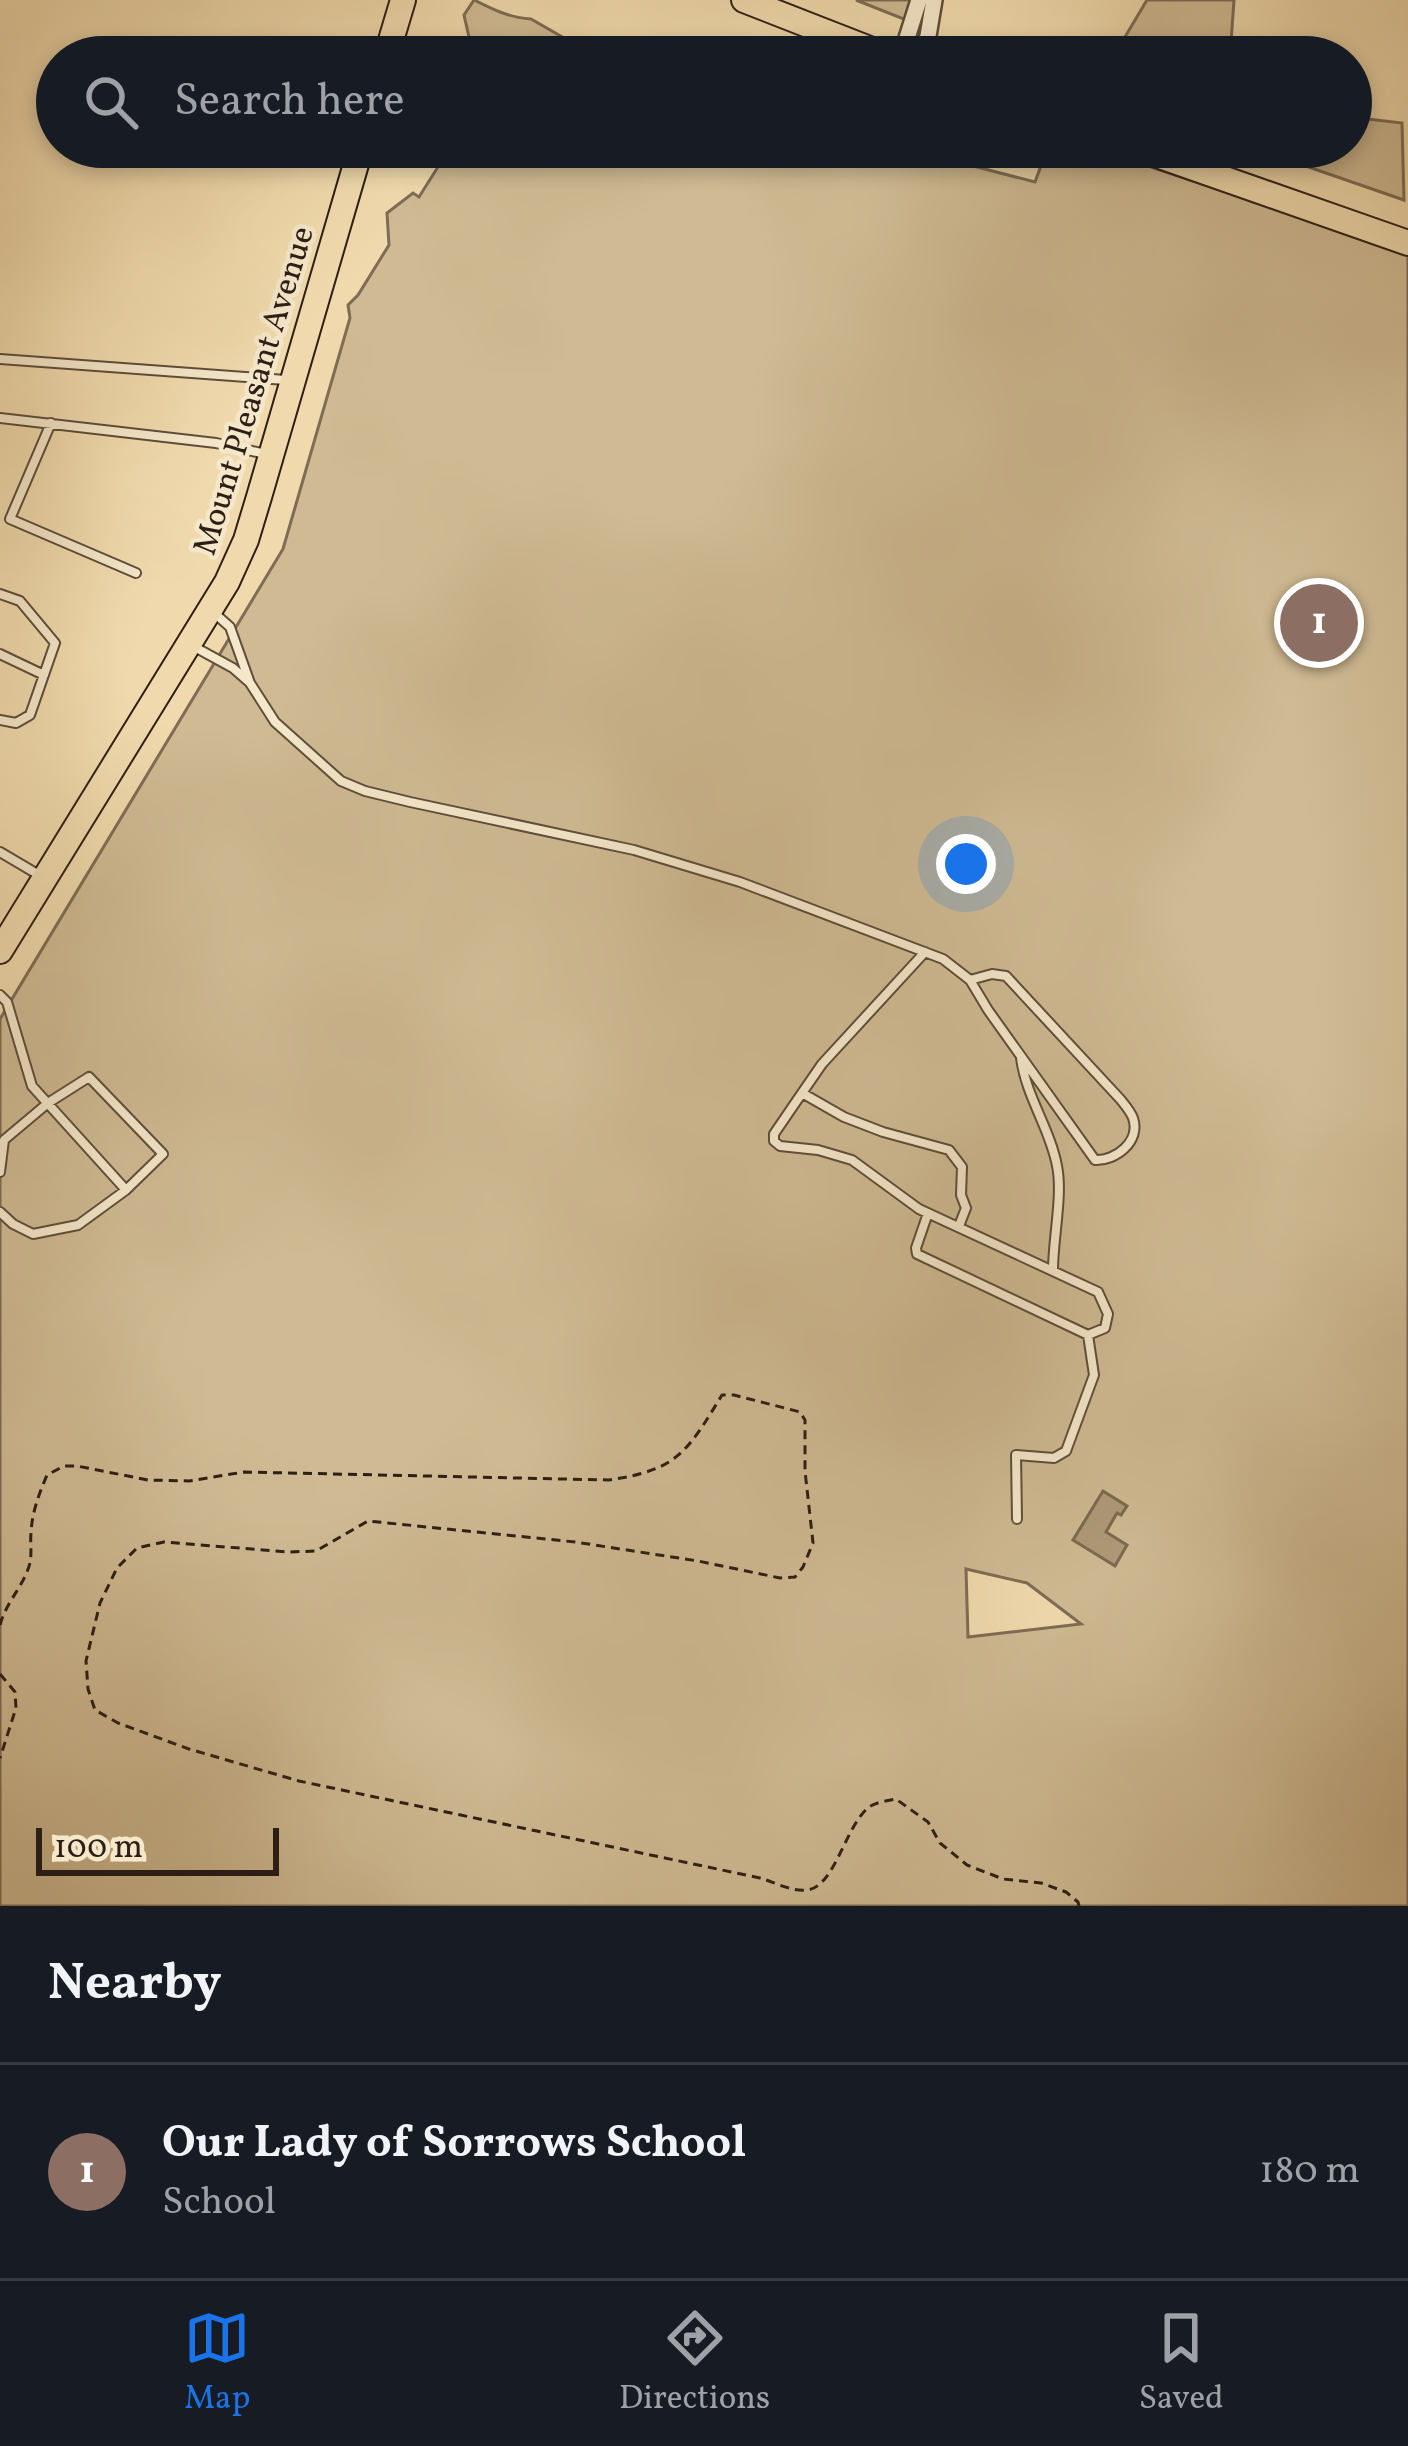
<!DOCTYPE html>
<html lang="en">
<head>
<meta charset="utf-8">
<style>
	:root { --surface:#171b24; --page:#242831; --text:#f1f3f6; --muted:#9ea1a6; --line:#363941; --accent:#1a73e8 }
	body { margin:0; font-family:Vollkorn,serif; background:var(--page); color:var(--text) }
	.scale { position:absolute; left:36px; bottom:30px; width:243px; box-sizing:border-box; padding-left:12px; border:6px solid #2d1f15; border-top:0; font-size:33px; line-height:42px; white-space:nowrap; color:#2d1f15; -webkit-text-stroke:9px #f5e7ca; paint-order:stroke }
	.you { position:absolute; left:966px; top:864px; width:42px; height:42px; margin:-30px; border:9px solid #fff; border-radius:50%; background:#1a73e8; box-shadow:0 0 0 18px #1a73e833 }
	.badge { display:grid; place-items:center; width:78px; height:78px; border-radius:50%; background:var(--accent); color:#fff; font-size:39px; font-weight:700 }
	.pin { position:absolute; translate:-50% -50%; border:6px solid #fff; box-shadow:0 3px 12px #0006 }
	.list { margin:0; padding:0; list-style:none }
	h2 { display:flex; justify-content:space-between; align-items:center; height:156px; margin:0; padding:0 48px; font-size:51px }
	h2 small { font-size:39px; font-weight:400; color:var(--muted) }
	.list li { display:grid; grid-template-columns:78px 1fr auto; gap:36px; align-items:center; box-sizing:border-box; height:216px; padding:0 48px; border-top:3px solid var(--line) }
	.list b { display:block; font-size:45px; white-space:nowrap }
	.list p { margin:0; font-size:39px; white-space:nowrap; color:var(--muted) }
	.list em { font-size:39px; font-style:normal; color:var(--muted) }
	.icon { flex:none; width:66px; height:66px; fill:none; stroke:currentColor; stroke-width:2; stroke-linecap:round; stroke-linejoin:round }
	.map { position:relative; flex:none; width:1408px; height:1906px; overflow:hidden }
	.search { position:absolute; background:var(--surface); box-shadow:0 6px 18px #0003; left:36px; right:36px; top:36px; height:132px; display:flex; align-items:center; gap:30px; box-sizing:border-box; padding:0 42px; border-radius:66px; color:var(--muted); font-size:45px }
	.sheet { height:372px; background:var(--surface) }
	nav { display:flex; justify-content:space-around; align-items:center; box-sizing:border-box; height:168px; border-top:3px solid var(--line); background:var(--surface); font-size:33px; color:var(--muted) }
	nav a { display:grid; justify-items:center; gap:6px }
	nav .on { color:var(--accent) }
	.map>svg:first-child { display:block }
</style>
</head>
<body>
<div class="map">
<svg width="1408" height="1906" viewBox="0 0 1408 1906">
	<rect width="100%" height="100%" fill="#f0daad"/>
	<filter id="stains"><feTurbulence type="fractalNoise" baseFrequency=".00167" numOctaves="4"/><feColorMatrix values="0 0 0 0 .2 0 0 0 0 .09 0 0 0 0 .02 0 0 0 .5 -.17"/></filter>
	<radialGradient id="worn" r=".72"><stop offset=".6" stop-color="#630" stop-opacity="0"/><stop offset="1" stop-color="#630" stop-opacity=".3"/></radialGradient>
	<path fill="#cfba93" stroke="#7e6c54" stroke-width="3" fill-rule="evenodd" d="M474 0C492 9 510 18 531 19L597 57H481L477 42 469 37 464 15Z
		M856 0H926L921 26Z
		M1147 0H1234L1230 57H1053L1122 42Z
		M1351 117 1402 123 1404 200 1251 147H1351Z
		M445 147H900L1035 182 1048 147H1091L1408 253V1906H0V1019L283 549 350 318 348 305 358 295 389 245 387 213 413 193 419 197 443 159 441 155ZM966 1569 1027 1583 1081 1624 968 1637Z"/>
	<path fill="#ae9a79" stroke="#7a6951" stroke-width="3" d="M1103 1491 1127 1506 1121 1515 1117 1513 1106 1532 1127 1545 1115 1566 1073 1540Z"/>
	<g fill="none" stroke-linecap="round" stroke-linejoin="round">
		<defs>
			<path id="lane" d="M0 359 286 380
				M0 418 216 443 266 454
				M51 423 10 519 136 573
				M0 594 20 601 55 643 30 715 16 723 0 720
				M212 611 230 627 250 683 275 722 341 781 365 791 410 802 634 850 740 882 943 959 970 980 988 1010 1095 1160C1116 1161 1141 1141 1133 1118 1131 1112 1125 1105 1121 1100L1006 976 992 974 970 980
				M191 645 233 668 249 682
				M0 654 44 675
				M0 852 39 875
				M925 952 822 1064 802 1093 844 1117 883 1132 949 1150 962 1167 961 1195 966 1208 959 1226
				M0 995 7 1002 32 1086 126 1190
				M1021 1058C1026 1097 1050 1128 1057 1166 1063 1195 1053 1238 1053 1270
				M802 1093 774 1134V1141L780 1146 818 1150 852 1160 919 1209 1098 1292 1108 1314 1105 1328 1088 1335 917 1254 916 1248 928 1213
				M0 1172 4 1140 48 1103 89 1077 163 1154 126 1190 78 1225 33 1234 13 1224 0 1212
				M1017 1519 1016 1455 1054 1458 1066 1451 1094 1375 1088 1335"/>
			<path id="street" d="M901 57 919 0
				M920 57 928 36 934 0"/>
			<path id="primary" d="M744 0 890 57
				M386 57 403 0
				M1134 147 1408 243
				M0 951 227 582 246 540 259 497 361 147"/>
		</defs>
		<use href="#lane" stroke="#5e4e3b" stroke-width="12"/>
		<use href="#street" stroke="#5e4e3b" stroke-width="20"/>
		<use href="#primary" stroke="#2d1f15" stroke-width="28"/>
		<path stroke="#2d1f15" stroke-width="3" stroke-dasharray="9 6" stroke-linecap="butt" d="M0 1625C6 1602 24 1586 30 1563 32 1552 30 1543 31 1533 32 1512 39 1494 47 1475L64 1466H77L148 1480 189 1481 244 1472 609 1480C678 1470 687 1452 722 1395H734L800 1412 805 1420V1471L813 1543 803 1567 795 1577 780 1578 698 1561 575 1542 368 1521 316 1551 288 1552 164 1542 137 1548 117 1568 100 1603 86 1661 88 1689 95 1710 118 1723 189 1749 299 1781 760 1878C774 1882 792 1892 807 1890 835 1887 845 1826 869 1807 876 1802 887 1801 896 1799L928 1822 940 1843 967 1865 1003 1879 1041 1883 1066 1892 1078 1902 1079 1906
			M0 1674 15 1692 16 1708 0 1758"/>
		<use href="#lane" stroke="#f5e7ca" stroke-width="8"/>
		<use href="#street" stroke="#f5e7ca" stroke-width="15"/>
		<use href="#primary" stroke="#f0daad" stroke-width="24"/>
	</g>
	<g text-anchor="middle" stroke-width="9" stroke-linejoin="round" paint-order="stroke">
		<g font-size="33" fill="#2d1f15" stroke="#f5e7ca">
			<text transform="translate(252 390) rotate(-73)" y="12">Mount Pleasant Avenue</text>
		</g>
	</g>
	<rect width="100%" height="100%" filter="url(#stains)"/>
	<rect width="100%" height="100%" fill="url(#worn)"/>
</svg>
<div class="scale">100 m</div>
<div class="you"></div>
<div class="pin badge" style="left:1319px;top:623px;background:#8d6e63">1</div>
<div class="search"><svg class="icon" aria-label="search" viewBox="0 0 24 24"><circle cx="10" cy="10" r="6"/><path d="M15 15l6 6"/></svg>Search here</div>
</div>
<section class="sheet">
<h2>Nearby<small></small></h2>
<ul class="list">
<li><span class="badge" style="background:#8d6e63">1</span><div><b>Our Lady of Sorrows School</b><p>School</p></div><em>180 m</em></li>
</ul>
</section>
<nav>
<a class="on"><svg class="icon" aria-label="map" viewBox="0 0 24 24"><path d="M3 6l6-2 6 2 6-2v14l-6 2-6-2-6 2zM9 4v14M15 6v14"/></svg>Map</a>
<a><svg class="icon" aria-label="directions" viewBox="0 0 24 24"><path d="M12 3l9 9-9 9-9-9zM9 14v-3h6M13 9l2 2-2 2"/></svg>Directions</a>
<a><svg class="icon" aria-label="saved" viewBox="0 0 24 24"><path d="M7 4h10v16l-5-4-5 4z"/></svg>Saved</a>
</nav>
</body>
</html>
